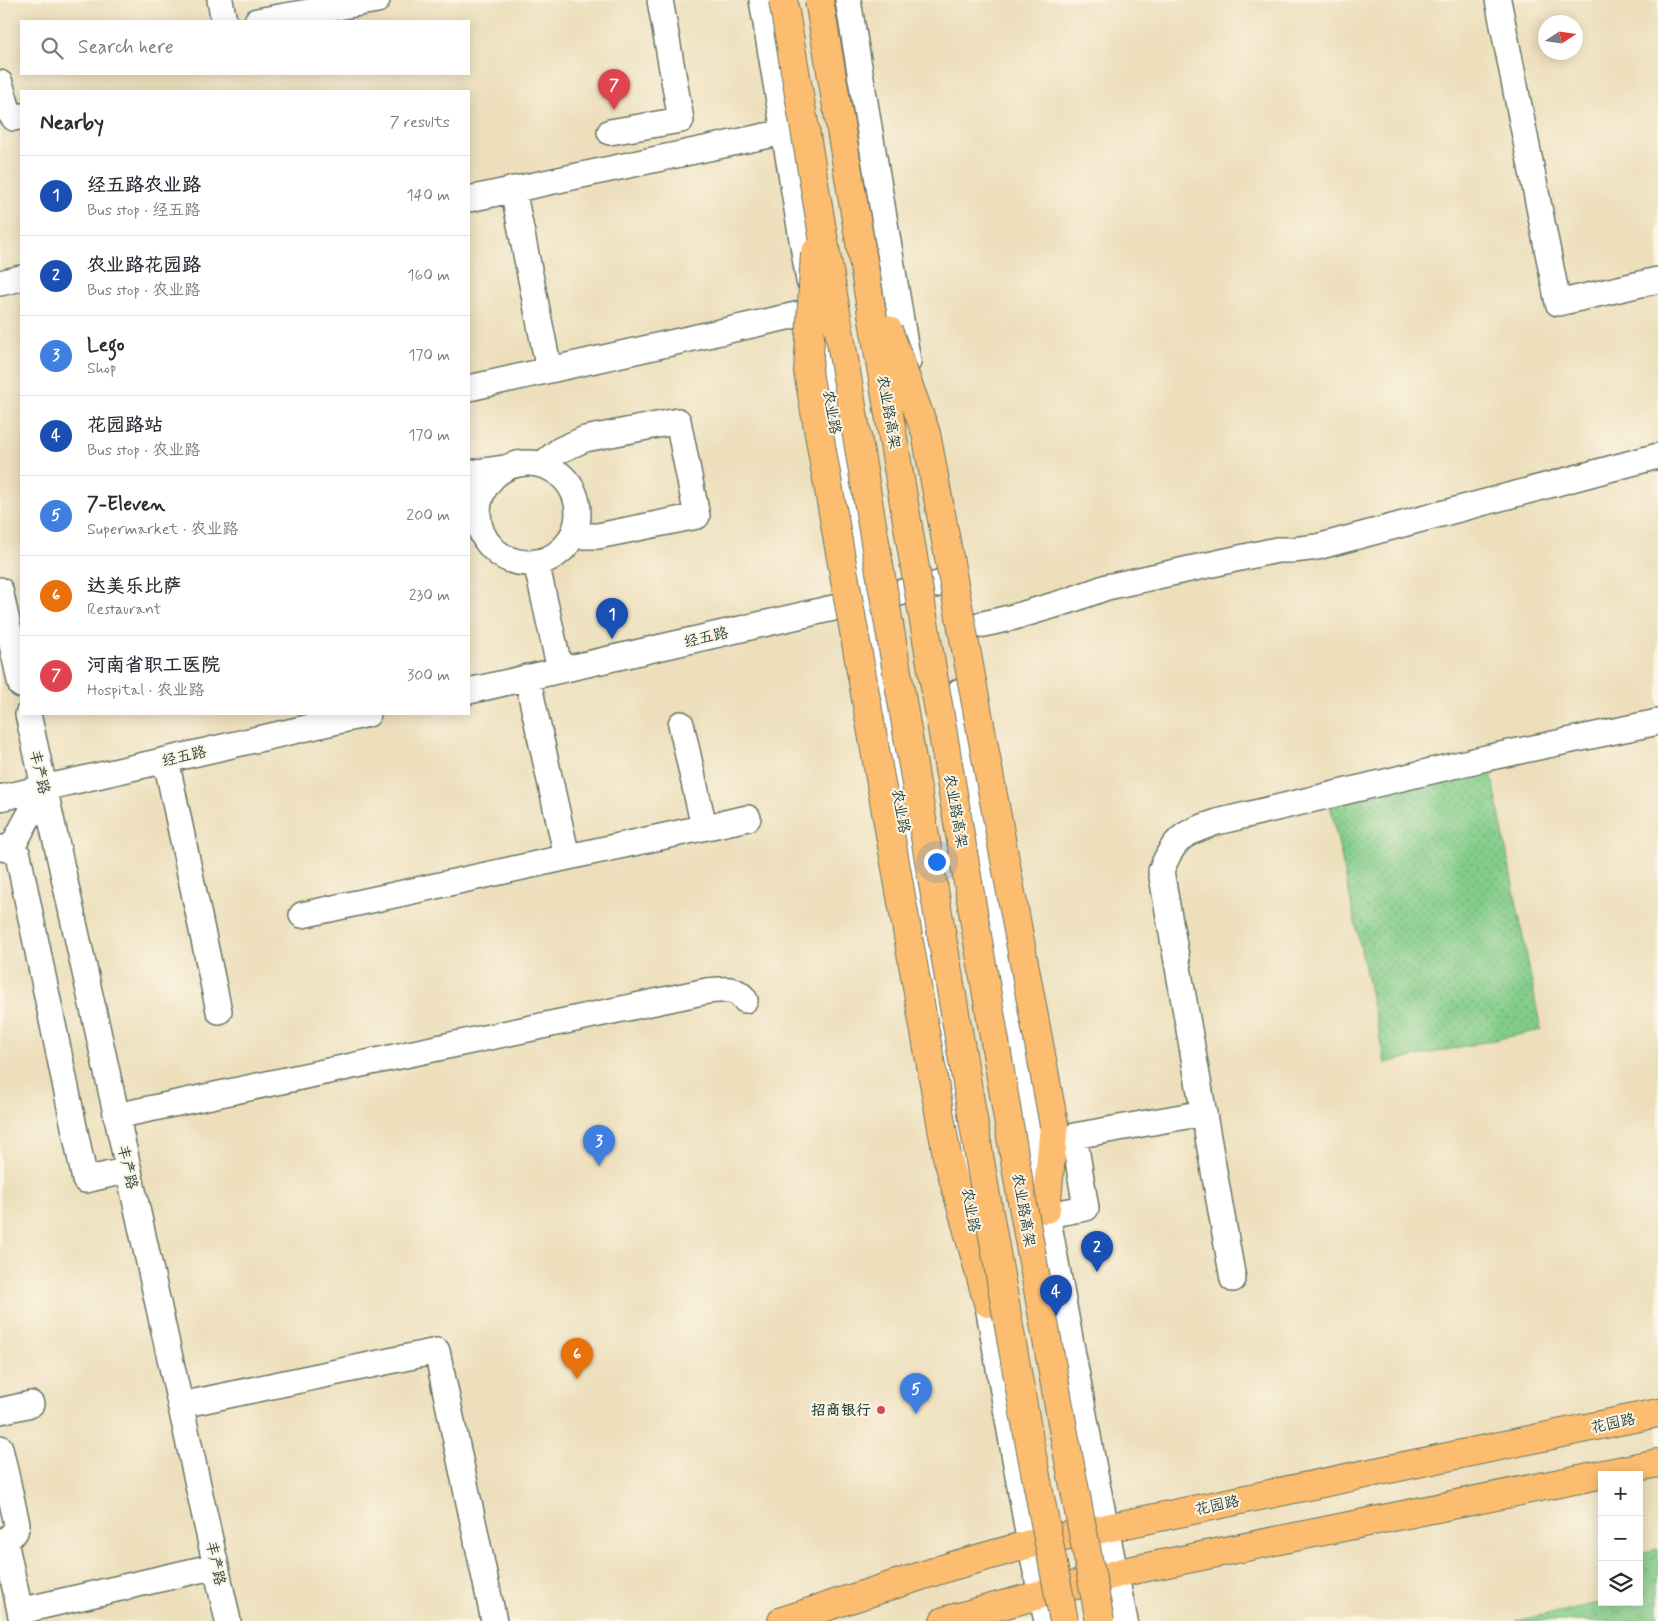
<!DOCTYPE html>
<html lang="en">
<head>
<meta charset="utf-8">
<style>
	:root { --surface:#fff; --page:#f7f7f7; --text:#2b2b33; --muted:#7c7c81; --line:#e1e1e2; --accent:#2563eb }
	body { margin:0; font-family:Mynerve,"LXGW WenKai TC",sans-serif; background:var(--page); color:var(--text) }
	.controls { position:absolute; right:15px; bottom:15px; display:grid; overflow:hidden; border-radius:0px; box-shadow:0 2px 12px #0003 }
	.controls button { width:45px; height:45px; display:grid; place-items:center; padding:0; border:0; border-bottom:1px solid var(--line); background:var(--surface); color:var(--text); font:25px sans-serif }
	.compass { position:absolute; left:1538px; top:15px; width:45px; height:45px; border-radius:50%; background:var(--surface); box-shadow:0 2px 12px #0003; rotate:78deg }
	.you { position:absolute; left:936px; top:861px; width:18px; height:18px; margin:-12px; border:4px solid #fff; border-radius:50%; background:#1a73e8; box-shadow:0 0 0 8px #1a73e833 }
	.badge { display:grid; place-items:center; width:32px; height:32px; border-radius:50%; background:var(--accent); color:#fff; font-size:16px; font-weight:700 }
	.pin { position:absolute; translate:-50% -41px; filter:drop-shadow(0 1px 2px #0008) }
	.pin::after { content:''; position:absolute; top:26px; width:18px; height:15px; background:inherit; clip-path:polygon(0 0,100% 0,50% 100%) }
	.list { margin:0; padding:0; list-style:none }
	h2 { display:flex; justify-content:space-between; align-items:center; height:65px; margin:0; padding:0 20px; font-size:21px }
	h2 small { font-size:16px; font-weight:400; color:var(--muted) }
	.list li { display:grid; grid-template-columns:32px 1fr auto; gap:15px; align-items:center; box-sizing:border-box; height:80px; padding:0 20px; border-top:1px solid var(--line) }
	.list b { display:block; font-size:19px; white-space:nowrap }
	.list p { margin:0; font-size:16px; white-space:nowrap; color:var(--muted) }
	.list em { font-size:16px; font-style:normal; color:var(--muted) }
	.icon { flex:none; width:28px; height:28px; fill:none; stroke:currentColor; stroke-width:2; stroke-linecap:round; stroke-linejoin:round }
	.map { position:relative; flex:none; width:1658px; height:1621px; overflow:hidden }
	.search { position:absolute; background:var(--surface); box-shadow:0 2px 12px #0003; left:20px; top:20px; width:450px; height:55px; display:flex; align-items:center; gap:12px; box-sizing:border-box; padding:0 18px; border-radius:0px; color:var(--muted); font-size:19px }
	.panel { position:absolute; background:var(--surface); box-shadow:0 2px 12px #0003; left:20px; top:90px; width:450px; height:625px; border-radius:0px }
	.map>svg:first-child { display:block }
</style>
</head>
<body>
<div class="map">
<svg width="1658" height="1621" viewBox="0 0 1658 1621">
	<defs>
		<pattern id="grass-dots" width="8" height="8" patternUnits="userSpaceOnUse" patternTransform="scale(1.25)"><rect width="8" height="8" fill="#82cc89"/><path d="M2 2h.1M6 6h.1" fill="none" stroke="#6aa771" stroke-width="1.8" stroke-linecap="round"/></pattern>
		<pattern id="park-crowns" width="20" height="18" patternUnits="userSpaceOnUse" patternTransform="scale(1.25)"><rect width="20" height="18" fill="#82cc89"/><path d="M2 6a3 3 0 1 1 6 0M12 15a3 3 0 1 1 6 0" fill="none" stroke="#6aa771"/></pattern>
	</defs>
	<rect width="100%" height="100%" fill="#fcf5e5"/>
	<filter id="ink" filterUnits="userSpaceOnUse"><feTurbulence type="fractalNoise" baseFrequency=".02" numOctaves="2"/><feDisplacementMap in="SourceGraphic" scale="10" xChannelSelector="R" yChannelSelector="G"/><feConvolveMatrix kernelMatrix="1 2 1 2 8 2 1 2 1" color-interpolation-filters="sRGB"/></filter>
	<filter id="wash" filterUnits="userSpaceOnUse"><feTurbulence type="fractalNoise" baseFrequency=".0096" numOctaves="4" result="noise"/><feDisplacementMap in="SourceGraphic" scale="20" xChannelSelector="R" yChannelSelector="G"/><feGaussianBlur stdDeviation="1.12" result="paint"/><feColorMatrix in="noise" values="0 0 0 0 0 0 0 0 0 0 0 0 0 0 0 0 0 1.4 0 .05"/><feComposite in="paint" operator="in"/></filter>
	<g filter="url(#wash)">
		<rect width="100%" height="100%" fill="#eddfbc"/>
		<path fill="url(#grass-dots)" stroke="#50845e" d="M1491 771 1541 1030 1385 1063 1330 804Z"/>
		<path fill="url(#park-crowns)" stroke="#50845e" d="M1658 1549V1621H1515L1604 1602H1639V1553Z"/>
	</g>
	<g filter="url(#ink)">
		<g fill="none" stroke-linecap="round" stroke-linejoin="round">
			<defs>
				<path id="minor" d="M220 0 224 21
					M762 0 809 281
					M848 0 908 362
					M1498 0 1558 303 1658 280
					M257 21 377 0
					M0 83 8 110 14 118 21 116
					M610 132 681 120 660 0
					M513 189 549 370
					M469 199 784 132
					M0 283 21 278
					M817 325 969 1195
					M469 388 814 311
					M478 513a50 50 0 1 1 100 0a50 50 0 1 1-100 0Z
					M541 465 560 450 585 439 678 421 697 516 598 536H572
					M469 473 504 468
					M536 562 560 670
					M0 590 21 685
					M962 629 1014 617 1068 601 1107 587 1277 550H1293L1317 547 1658 456
					M527 677 567 857
					M469 691 943 583
					M960 691 1032 1133 1095 1474 1125 1621
					M28 714 228 1621
					M681 724 704 827
					M166 760 219 1011
					M0 798 368 714
					M0 848 11 849 18 855 85 1180 129 1170
					M11 849 44 788
					M302 915 748 818
					M116 1116 707 991C722 990 736 986 745 1000
					M1047 1215 1086 1208 1074 1136 1204 1113
					M1233 1279 1161 871C1174 837 1184 833 1217 822L1486 758 1658 722
					M984 1283 1030 1544 1047 1621
					M181 1405 437 1351 494 1621
					M0 1411 31 1404
					M0 1448 17 1524 15 1532 5 1541
					M0 1543 5 1541 20 1611
					M22 1621 20 1611 216 1566"/>
				<path id="major" d="M782 1621 952 1566 1030 1544 1658 1413
					M944 1621 1123 1572 1658 1463"/>
				<path id="highway" d="M947 1156 988 1303
					M1046 1209 1054 1125"/>
			</defs>
			<use href="#minor" stroke="#677664" stroke-width="28"/>
			<use href="#major" stroke="#677664" stroke-width="30"/>
			<use href="#highway" stroke="#677664" stroke-width="30"/>
			<use href="#minor" stroke="#fff" stroke-width="25"/>
			<use href="#major" stroke="#fcbd6f" stroke-width="28"/>
			<use href="#highway" stroke="#fcbd6f" stroke-width="28"/>
			<defs>
				<path id="highway-bridge" d="M783 0 986 1196 1029 1440 1064 1621
					M819 0 1020 1190 1064 1434 1100 1621
					M815 253 808 372 947 1156
					M888 330 926 433 1054 1125"/>
			</defs>
			<use href="#highway-bridge" stroke="#677664" stroke-width="30" stroke-linecap="butt"/>
			<use href="#highway-bridge" stroke="#fcbd6f" stroke-width="28"/>
		</g>
	</g>
	<circle fill="#d1495b" stroke="#fcf5e5" stroke-width="2" cx="881" cy="1410" r="5"/>
	<g text-anchor="middle" stroke-width="4" stroke-linejoin="round" paint-order="stroke">
		<g font-size="15" fill="#1f3d34" stroke="#fcf5e5">
			<text transform="translate(832 412) rotate(80)" y="5">农业路</text>
			<text transform="translate(889 412) rotate(80)" y="5">农业路高架</text>
			<text transform="translate(706 637) rotate(-13)" y="5">经五路</text>
			<text transform="translate(184 756) rotate(-13)" y="5">经五路</text>
			<text transform="translate(40 772) rotate(77)" y="5">丰产路</text>
			<text transform="translate(901 811) rotate(80)" y="5">农业路</text>
			<text transform="translate(956 811) rotate(80)" y="5">农业路高架</text>
			<text transform="translate(128 1167) rotate(77)" y="5">丰产路</text>
			<text transform="translate(971 1210) rotate(80)" y="5">农业路</text>
			<text transform="translate(1024 1210) rotate(80)" y="5">农业路高架</text>
			<text transform="translate(1613 1423) rotate(-12)" y="5">花园路</text>
			<text transform="translate(1217 1505) rotate(-12)" y="5">花园路</text>
			<text transform="translate(216 1563) rotate(78)" y="5">丰产路</text>
		</g>
		<g font-size="15" font-weight="bold" fill="#1f3d34" stroke="#fcf5e5" text-anchor="end">
			<text x="871" y="1415">招商银行</text>
		</g>
	</g>
</svg>
<div class="controls">
<button>+</button>
<button>−</button>
<button><svg class="icon" aria-label="layers" viewBox="0 0 24 24"><path d="M12 4l9 5-9 5-9-5zM3 14l9 5 9-5"/></svg></button>
</div>
<svg class="compass" viewBox="-18 -18 36 36"><path d="M0-13l5 13h-10z" fill="#e53935"/><path d="M0 13l5-13h-10z" fill="#7c7c81"/></svg>
<div class="you"></div>
<div class="pin badge" style="left:612px;top:639px;background:#1a4fb4">1</div>
<div class="pin badge" style="left:1097px;top:1272px;background:#1a4fb4">2</div>
<div class="pin badge" style="left:599px;top:1166px;background:#3f7fe0">3</div>
<div class="pin badge" style="left:1056px;top:1316px;background:#1a4fb4">4</div>
<div class="pin badge" style="left:916px;top:1414px;background:#3f7fe0">5</div>
<div class="pin badge" style="left:577px;top:1379px;background:#e8710a">6</div>
<div class="pin badge" style="left:614px;top:110px;background:#e0444e">7</div>
<div class="search"><svg class="icon" aria-label="search" viewBox="0 0 24 24"><circle cx="10" cy="10" r="6"/><path d="M15 15l6 6"/></svg>Search here</div>
<section class="panel">
<h2>Nearby<small>7 results</small></h2>
<ul class="list">
<li><span class="badge" style="background:#1a4fb4">1</span><div><b>经五路农业路</b><p>Bus stop · 经五路</p></div><em>140 m</em></li>
<li><span class="badge" style="background:#1a4fb4">2</span><div><b>农业路花园路</b><p>Bus stop · 农业路</p></div><em>160 m</em></li>
<li><span class="badge" style="background:#3f7fe0">3</span><div><b>Lego</b><p>Shop</p></div><em>170 m</em></li>
<li><span class="badge" style="background:#1a4fb4">4</span><div><b>花园路站</b><p>Bus stop · 农业路</p></div><em>170 m</em></li>
<li><span class="badge" style="background:#3f7fe0">5</span><div><b>7-Eleven</b><p>Supermarket · 农业路</p></div><em>200 m</em></li>
<li><span class="badge" style="background:#e8710a">6</span><div><b>达美乐比萨</b><p>Restaurant</p></div><em>230 m</em></li>
<li><span class="badge" style="background:#e0444e">7</span><div><b>河南省职工医院</b><p>Hospital · 农业路</p></div><em>300 m</em></li>
</ul>
</section>
</div>
</body>
</html>
